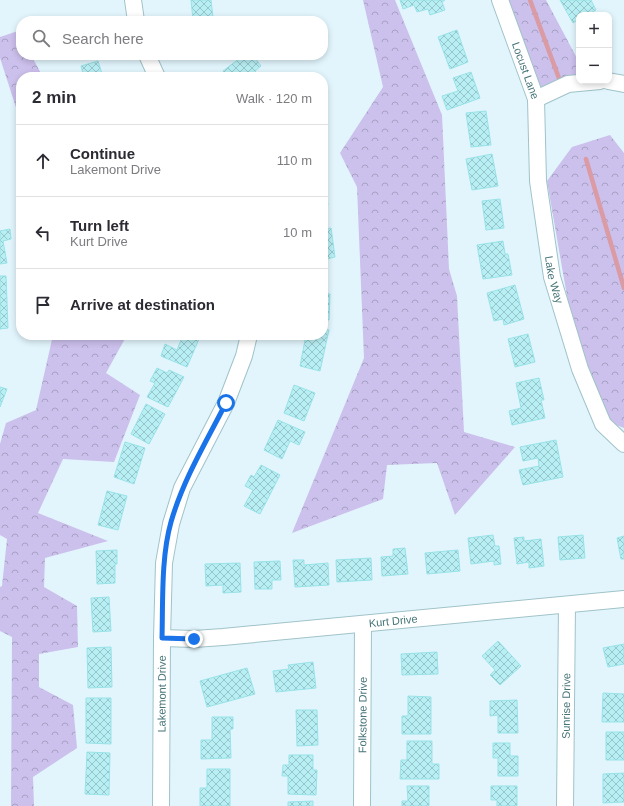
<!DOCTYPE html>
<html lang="en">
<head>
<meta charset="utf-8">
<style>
	:root { --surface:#fff; --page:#f7f7f7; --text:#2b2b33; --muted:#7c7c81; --line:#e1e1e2 }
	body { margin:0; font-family:Helvetica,sans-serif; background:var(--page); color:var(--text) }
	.controls { position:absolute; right:12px; top:12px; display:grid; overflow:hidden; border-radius:8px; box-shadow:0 2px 6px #0003 }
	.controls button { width:36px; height:36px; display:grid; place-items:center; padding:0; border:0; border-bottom:1px solid var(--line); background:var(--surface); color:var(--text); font:20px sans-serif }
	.stop { position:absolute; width:12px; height:12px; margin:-9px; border:3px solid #1a73e8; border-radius:50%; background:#fff }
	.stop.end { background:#1a73e8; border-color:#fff; box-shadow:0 1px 4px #0008 }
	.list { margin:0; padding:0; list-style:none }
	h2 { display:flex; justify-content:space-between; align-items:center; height:52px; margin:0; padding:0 16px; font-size:17px }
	h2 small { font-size:13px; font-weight:400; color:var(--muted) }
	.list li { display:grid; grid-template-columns:26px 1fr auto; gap:12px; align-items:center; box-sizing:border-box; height:72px; padding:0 16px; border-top:1px solid var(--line) }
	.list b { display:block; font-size:15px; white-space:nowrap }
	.list p { margin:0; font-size:13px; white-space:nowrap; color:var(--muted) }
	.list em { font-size:13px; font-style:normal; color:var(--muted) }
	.icon { flex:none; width:22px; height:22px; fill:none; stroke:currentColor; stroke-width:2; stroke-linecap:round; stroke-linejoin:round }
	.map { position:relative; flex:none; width:624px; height:806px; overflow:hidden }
	.search { position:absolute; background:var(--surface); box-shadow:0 2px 6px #0003; left:16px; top:16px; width:312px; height:44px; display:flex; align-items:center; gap:10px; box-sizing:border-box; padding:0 14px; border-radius:16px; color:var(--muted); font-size:15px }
	.panel { position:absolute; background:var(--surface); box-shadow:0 2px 6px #0003; left:16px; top:72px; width:312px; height:268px; border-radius:16px }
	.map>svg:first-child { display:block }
</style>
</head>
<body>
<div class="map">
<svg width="624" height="806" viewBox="0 0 624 806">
	<defs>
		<pattern id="forest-crowns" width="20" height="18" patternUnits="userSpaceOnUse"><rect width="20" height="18" fill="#ccc0ec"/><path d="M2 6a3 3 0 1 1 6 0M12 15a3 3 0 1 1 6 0" fill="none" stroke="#a7a1c4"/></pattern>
		<pattern id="building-cross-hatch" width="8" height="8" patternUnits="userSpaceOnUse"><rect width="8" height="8" fill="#b8eff4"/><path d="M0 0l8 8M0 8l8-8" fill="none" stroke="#97c6ca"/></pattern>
	</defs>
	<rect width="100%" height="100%" fill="#e2f5fd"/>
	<path fill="url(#forest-crowns)" d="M363 0H395L442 115 449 269 457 296 464 432 515 447 455 515 437 463 387 465 383 499 292 533 364 358 357 187 340 153 383 87Z
		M508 0H546L579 62V78L537 91Z
		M21 30V55H31L43 77H21V123L0 58V37Z
		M610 135 624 153V428L609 422 571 319 547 181 572 147Z
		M53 335H127L106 373 140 395 114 462 63 459 38 513 108 541 45 558 44 587 77 606 78 647 39 654V687L73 705 77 748 33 777 34 806H11L12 637 0 631V587L2 586 7 539 0 535V444L6 423 36 410Z"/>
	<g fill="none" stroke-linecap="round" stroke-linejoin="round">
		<path stroke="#da9ba5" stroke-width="4.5" d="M530 0 560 81
			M586 159 624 288"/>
	</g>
	<path fill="url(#building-cross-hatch)" stroke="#97e3e8" d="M191 0H211L213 17 193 20Z
		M400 0H445L442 2 445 10 430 15 428 9 417 12 414 5 403 9Z
		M560 0H591L596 10 587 15H579V19L573 23Z
		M85 17 86 21H70Z
		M457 30 468 62 450 69 438 37Z
		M244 55H253L261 66 255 71 260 76 228 77 223 71Z
		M98 61 103 77H84L81 66Z
		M471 72 480 98 447 110 442 96 458 91 453 78Z
		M486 111 491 145 471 147 466 113Z
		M492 154 498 186 472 190 466 159Z
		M323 186 328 205 323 206Z
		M500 199 504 228 486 230 482 201Z
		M331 228 335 257 323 260V230Z
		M10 229 11 239 3 241 7 263 0 264V231Z
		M503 241 505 254H508L512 275 483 279 477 245Z
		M0 276H6L8 328 0 329Z
		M515 285 524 319 504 325 503 319 494 321 487 293Z
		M323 293 330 294 329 320H323Z
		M323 329 329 330 320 371 300 366 306 335H323Z
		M528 334 535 362 515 367 508 339Z
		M183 335H190L199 339 187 367 161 356 165 344 177 350Z
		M157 368 167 373 169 370 184 377 168 407 147 397 155 383 150 381Z
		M539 378 544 400H541L545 418 512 425 509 411 521 408 516 383Z
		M294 385 315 393 304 421 284 413Z
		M0 387 7 389 0 407Z
		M146 404 165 414 149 444 131 434Z
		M278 420 305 432 299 445 290 441 282 459 264 450Z
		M556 440 563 477 523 485 519 470 539 466 538 458 523 461 520 447Z
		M125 442 145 448 134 484 114 477Z
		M261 465 280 475 260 514 244 506 253 490 245 486 251 475 254 477Z
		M107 491 127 496 118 530 98 525Z
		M493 535 495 546H499L501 564 494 565V561L471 564 468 538Z
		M583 535 585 558 560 560 558 537Z
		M624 536V559H621L617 538Z
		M524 537V541L541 539 544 566 529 568V562L517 564 514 538Z
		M405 548 408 574 382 576 381 557 393 556V549Z
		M117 550V564H115V583L97 584 96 551Z
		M458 550 460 571 427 574 425 553Z
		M371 558 372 580 337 582 336 560Z
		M293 560H304V565L328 563 329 585 295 587Z
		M280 561 281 580H272V589H255L254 562Z
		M240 563 241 592 223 593V585L206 586 205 564Z
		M109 597 111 631 93 632 91 598Z
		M498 641 521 666 500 685 490 675 495 670 482 656Z
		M624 644V664L608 667 603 648Z
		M111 647 112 687 88 688 87 648Z
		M437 652 438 674 402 675 401 654Z
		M313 662 316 688 276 692 273 671 289 669 288 665Z
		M247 668 255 694 207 707 200 681Z
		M603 693 624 694V722H602Z
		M408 696 431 697V734H402V716H408Z
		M86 698H111V744L86 743Z
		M517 700 518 733H498V715L490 716V701Z
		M296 710H317L318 745 297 746Z
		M212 717H233V729H230L231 758 201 759V740H212Z
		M606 732H624V760H606Z
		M407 741H432V764H439V779H400L401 760H407Z
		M493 743H510V756H518V776H498V758H493Z
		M87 752 110 753 109 795 85 794Z
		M289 755H313V770H317L316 795 288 794V776H282L283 765H289Z
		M207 769H230V806H200V788H207Z
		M624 773V802L603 803V774Z
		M407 786H429V806H402V801H408Z
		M491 786H517V806H497V800H491Z
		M313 801V806H288V802Z"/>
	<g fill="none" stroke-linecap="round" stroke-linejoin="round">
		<defs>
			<g id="street">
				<path d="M133 0 136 21"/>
				<path id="s1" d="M500 0 536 99 568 84 600 81"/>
				<path d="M147 55 157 77"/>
				<path d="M608 81 624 84"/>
				<path id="s2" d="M536 99 538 181 552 277 580 369 603 424 624 444"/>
				<path id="s3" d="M162 638 194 639 223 637 624 599"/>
				<path id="s4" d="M161 806 162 638 164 563 171 524 182 488 226 403 244 356 249 335"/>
				<path id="s5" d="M362 806 363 624"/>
				<path id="s6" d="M565 806 567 605"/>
			</g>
		</defs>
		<use href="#street" stroke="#a0c3c8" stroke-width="18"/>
		<use href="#street" stroke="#fff" stroke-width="16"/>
	</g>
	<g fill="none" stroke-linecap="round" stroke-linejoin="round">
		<path stroke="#1a73e8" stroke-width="5" d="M194 639 162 638C163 602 161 557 171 522 183 480 206 442 226 403"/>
	</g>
	<g text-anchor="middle" stroke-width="4" stroke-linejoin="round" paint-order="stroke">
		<g font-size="11" fill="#477577" stroke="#e9f9ff">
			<text dy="4" stroke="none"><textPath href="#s1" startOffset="75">Locust Lane</textPath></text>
			<text dy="4" stroke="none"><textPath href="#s2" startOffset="182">Lake Way</textPath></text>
			<text dy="4" stroke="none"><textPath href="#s3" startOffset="232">Kurt Drive</textPath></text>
			<text dy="4" stroke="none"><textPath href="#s4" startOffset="112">Lakemont Drive</textPath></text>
			<text dy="4" stroke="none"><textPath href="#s6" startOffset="100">Sunrise Drive</textPath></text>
			<text dy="4" stroke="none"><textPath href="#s5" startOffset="91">Folkstone Drive</textPath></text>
		</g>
	</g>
</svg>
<div class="controls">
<button>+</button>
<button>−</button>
</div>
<div class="stop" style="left:226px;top:403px"></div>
<div class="stop end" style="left:194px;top:639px"></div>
<div class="search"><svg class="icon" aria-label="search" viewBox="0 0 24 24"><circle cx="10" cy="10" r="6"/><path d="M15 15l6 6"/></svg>Search here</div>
<section class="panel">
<h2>2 min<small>Walk · 120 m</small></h2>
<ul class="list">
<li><svg class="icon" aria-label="ahead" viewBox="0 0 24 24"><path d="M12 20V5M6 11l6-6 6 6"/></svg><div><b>Continue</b><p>Lakemont Drive</p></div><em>110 m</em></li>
<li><svg class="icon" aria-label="left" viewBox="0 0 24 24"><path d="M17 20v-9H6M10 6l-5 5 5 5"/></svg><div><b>Turn left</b><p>Kurt Drive</p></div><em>10 m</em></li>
<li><svg class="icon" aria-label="arrive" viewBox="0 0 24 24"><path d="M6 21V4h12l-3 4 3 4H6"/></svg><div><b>Arrive at destination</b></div></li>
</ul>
</section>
</div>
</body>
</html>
